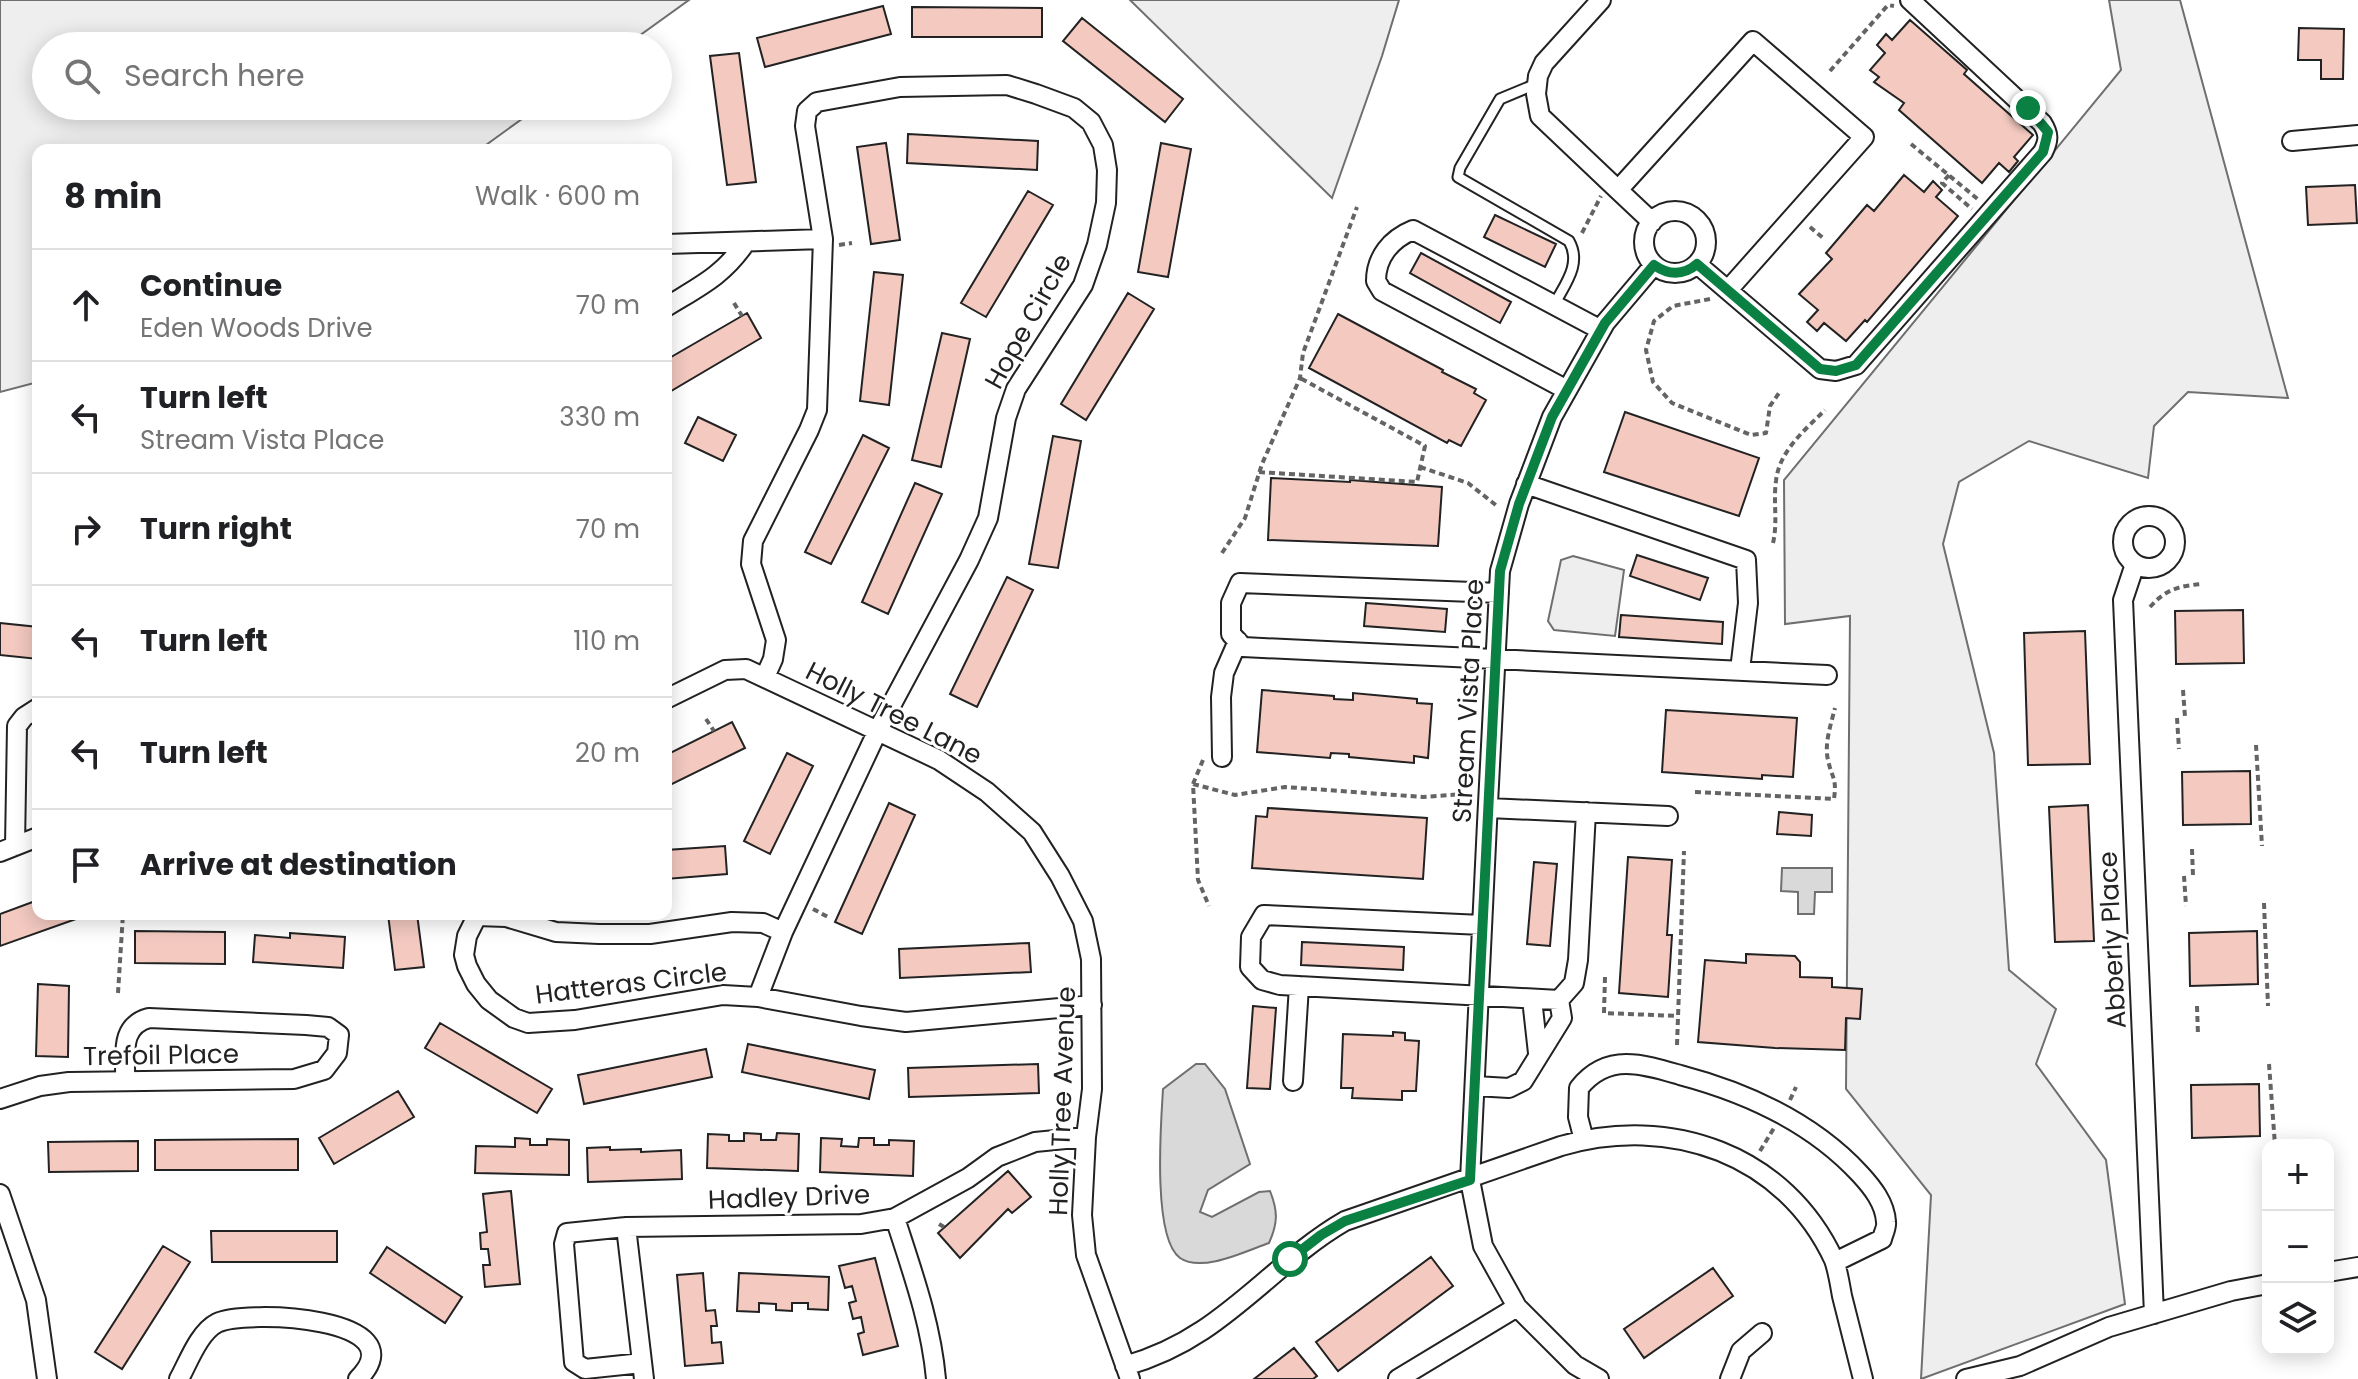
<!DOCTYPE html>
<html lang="en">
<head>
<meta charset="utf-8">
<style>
	:root { --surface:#fff; --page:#f2f2f2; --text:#202124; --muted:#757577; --line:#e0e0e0 }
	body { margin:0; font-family:Poppins,sans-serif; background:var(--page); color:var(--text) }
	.controls { position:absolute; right:24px; bottom:24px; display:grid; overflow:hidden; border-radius:16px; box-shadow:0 4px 20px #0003 }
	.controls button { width:72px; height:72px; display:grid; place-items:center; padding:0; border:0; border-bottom:2px solid var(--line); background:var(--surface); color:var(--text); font:40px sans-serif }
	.stop { position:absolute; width:24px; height:24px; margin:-18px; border:6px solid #0b8043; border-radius:50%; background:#fff }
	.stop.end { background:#0b8043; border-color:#fff; box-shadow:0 2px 8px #0008 }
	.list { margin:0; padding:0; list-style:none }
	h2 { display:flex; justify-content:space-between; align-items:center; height:104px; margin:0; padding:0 32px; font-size:34px }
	h2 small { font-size:26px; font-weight:400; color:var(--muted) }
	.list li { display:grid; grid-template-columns:52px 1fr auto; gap:24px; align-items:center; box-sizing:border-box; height:112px; padding:0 32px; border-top:2px solid var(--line) }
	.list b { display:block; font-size:30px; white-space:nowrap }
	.list p { margin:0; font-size:26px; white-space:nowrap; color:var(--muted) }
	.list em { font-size:26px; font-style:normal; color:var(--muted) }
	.icon { flex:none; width:44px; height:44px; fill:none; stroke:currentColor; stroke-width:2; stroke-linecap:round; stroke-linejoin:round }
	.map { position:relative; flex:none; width:2358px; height:1379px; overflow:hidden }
	.search { position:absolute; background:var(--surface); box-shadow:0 4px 20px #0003; left:32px; top:32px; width:640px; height:88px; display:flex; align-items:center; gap:20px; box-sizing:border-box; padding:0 28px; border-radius:44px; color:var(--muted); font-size:30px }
	.panel { position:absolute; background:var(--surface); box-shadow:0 4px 20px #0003; left:32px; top:144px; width:640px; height:776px; border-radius:16px }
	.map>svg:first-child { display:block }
</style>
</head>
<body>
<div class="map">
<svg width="2358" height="1379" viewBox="0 0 2358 1379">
	<rect width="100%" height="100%" fill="#fff"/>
	<path fill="#eee" stroke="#6f6f6f" stroke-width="2" d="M0 0H689L625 46H46V106H540L479 150H38V382L0 392Z
		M1130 0H1399L1382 56 1332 198Z
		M2109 0H2180L2288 398 2188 392 2154 426 2148 478 2029 441 1959 482 1943 544 1994 753 2009 970 2056 1009 2036 1064 2106 1160 2125 1304 1921 1379 1931 1195 1846 1089 1850 616 1785 624 1784 480 2121 70Z
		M1573 556 1624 570 1615 636 1554 630 1548 621 1561 560Z"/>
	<path fill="#d9d9d9" stroke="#6f6f6f" stroke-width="2" d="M1782 868H1832V892H1815L1814 914H1798V892L1781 891Z
		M1196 1064H1205L1225 1089 1250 1164 1208 1190 1200 1212 1212 1217 1259 1192 1270 1191C1278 1211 1278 1223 1269 1243 1246 1251 1202 1273 1180 1258 1152 1238 1161 1122 1163 1089Z"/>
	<path fill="#f3c9c0" stroke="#222" stroke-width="2" d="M883 6 891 34 765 67 757 38Z
		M912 7 1042 8V37H912Z
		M1082 18 1183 99 1165 122 1063 41Z
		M1910 20 1967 70 1964 74 2033 135 2014 157 2018 161 2009 172 1999 163 1982 183 1899 110 1904 103 1874 82 1879 77 1870 70 1885 53 1877 45 1886 34 1892 40Z
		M2299 28 2344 29 2343 79H2321V60H2298Z
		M739 53 756 182 727 185 710 56Z
		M908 134 1038 141 1037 170 907 163Z
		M886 143 900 240 871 244 857 147Z
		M1161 143 1191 149 1168 277 1138 272Z
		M1904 175 1924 192 1933 181 1942 190 1936 197 1958 216 1867 322 1865 320 1846 341 1824 323 1817 331 1807 322 1818 310 1799 294 1832 259 1826 253 1867 205 1874 211Z
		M2355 185 2357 223 2308 225 2306 187Z
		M1028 191 1053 205 986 317 961 303Z
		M1495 215 1556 244 1545 267 1484 237Z
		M1421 253 1511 302 1500 323 1410 273Z
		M874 272 903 275 889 405 860 401Z
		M1128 293 1154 309 1086 420 1061 404Z
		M747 313 761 338 666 394V360Z
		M1338 314 1443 370 1442 372 1476 389 1474 393 1486 400 1461 446 1449 440 1447 443 1309 368Z
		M942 333 970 339 941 467 912 460Z
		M1625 412 1759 458 1739 516 1604 472Z
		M698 417 736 435 723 461 685 443Z
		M863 435 889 448 831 564 805 552Z
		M1053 436 1081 441 1058 568 1029 564Z
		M1271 478 1350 482V480L1442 487 1438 546 1268 540Z
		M915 483 942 494 888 614 862 602Z
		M1637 555 1708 578 1700 600 1630 576Z
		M1007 577 1033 590 977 707 950 694Z
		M1366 603 1447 609 1445 632 1364 626Z
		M2243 610 2244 663 2176 664 2175 611Z
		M1621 615 1723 622 1722 644 1619 637Z
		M0 623 38 627V659L0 655Z
		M2085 631 2090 764 2028 765 2024 633Z
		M1262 690 1334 696V699L1353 700V693L1417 699V703L1432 704 1428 758 1414 756V763L1349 757V754L1331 753 1330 758 1257 752Z
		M1666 710 1797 718 1793 777 1762 775V779L1662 772Z
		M732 722 745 748 666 787V755Z
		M787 753 813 766 770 854 744 841Z
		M2250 771 2251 824 2183 825 2182 772Z
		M889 803 915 815 862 934 835 922Z
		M2088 805 2094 941 2055 942 2049 807Z
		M1268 808 1427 818 1423 879 1252 868 1256 816 1267 817Z
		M1779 812 1812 815 1811 836 1777 834Z
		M725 846 727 874 666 879V850Z
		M1628 857 1672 860 1667 935H1672L1668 997 1619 993Z
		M1534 862 1557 864 1550 946 1527 944Z
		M38 900V914H90L0 946V914Z
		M388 914H417L424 967 395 970Z
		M135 931 225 932V964L135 963Z
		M2257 931 2258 984 2190 986 2189 933Z
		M290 933 345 937 343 968 253 962 255 935 290 938Z
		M1302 942 1404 947 1403 970 1301 965Z
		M1029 943 1031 972 900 978 899 949Z
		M1746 954 1795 956 1800 962V977L1832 978V987L1862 989 1860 1019 1846 1018 1845 1050 1775 1048 1698 1042 1705 960 1746 963Z
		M38 984 69 986 68 1057 36 1056Z
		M1253 1006 1276 1008 1270 1089 1247 1088Z
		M440 1023 552 1089 537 1113 425 1048Z
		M1393 1032 1405 1033V1040L1419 1041 1416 1091H1402V1100L1352 1098 1353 1088H1341L1343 1034 1393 1036Z
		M748 1044 875 1070 869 1099 742 1072Z
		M706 1049 712 1077 584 1104 578 1075Z
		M1038 1064 1039 1093 909 1097 908 1068Z
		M2259 1084 2260 1136 2192 1138 2191 1085Z
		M398 1091 414 1117 334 1164 319 1138Z
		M744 1133 761 1134V1140H776L777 1133 799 1134 798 1171 707 1168 708 1134 729 1135V1141H744Z
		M515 1138 530 1139V1145H547V1139L569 1140V1175L475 1173 476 1146 515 1147Z
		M821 1138 842 1139 841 1146 858 1147 859 1138H874V1145H889V1140L914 1141 913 1176 820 1172Z
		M298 1139V1170H155V1140Z
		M138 1141V1171L49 1172 48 1142Z
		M610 1147V1150L641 1149V1152L681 1150 682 1179 588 1182 587 1148Z
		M1008 1171 1031 1197 1012 1213 1008 1209 960 1258 938 1233Z
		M511 1191 520 1284 485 1287 483 1265H490L488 1249H481L480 1233 487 1232 483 1194Z
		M211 1231H337V1262H212Z
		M163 1246 190 1262 122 1369 95 1352Z
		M387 1247 462 1297 445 1323 370 1273Z
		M1431 1257 1453 1286 1338 1371 1316 1342Z
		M875 1258 898 1346 863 1355 858 1334 864 1332 861 1317 853 1319 849 1303 856 1301 852 1286 845 1288 839 1266Z
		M1713 1268 1733 1296 1644 1358 1624 1329Z
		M703 1273 706 1311 715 1310 717 1326H711L712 1343 721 1342 723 1363 685 1366 677 1275Z
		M739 1273 829 1277 828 1310 808 1309V1303H792V1311L776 1310V1304L759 1303V1312L737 1311Z
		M1294 1348 1317 1376 1313 1379H1254Z"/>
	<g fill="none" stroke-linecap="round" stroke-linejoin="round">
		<defs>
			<path id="lane" d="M1536 84 1500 99 1460 168 1458 177 1569 241C1582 264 1565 284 1554 305"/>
			<path id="street" d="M1601 0 1544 63 1538 76 1536 94 1540 116 1618 190
				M2292 141 2358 135
				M1644 242a31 31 0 1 1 62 0a31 31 0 1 1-62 0Z
				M1652 222 1618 190 1753 41 1864 137 1728 290
				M666 244 823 239
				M1697 264 1820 369 1836 371 1856 365 2043 152C2049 140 2049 134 2042 123L1910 0
				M666 307C700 286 723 276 746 242
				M1567 390 1382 291 1376 281C1376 257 1391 239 1413 230L1601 330
				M1526 484 1746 560 1748 603 1740 670
				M2123 542a26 26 0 1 1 52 0a26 26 0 1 1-52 0Z
				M2135 564 2123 600 2154 1314
				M1499 593 1240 583 1231 603V634L1243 647 1827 675
				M666 699 725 670 746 669 939 760 987 792 1032 832 1060 876 1083 921 1091 959 1092 1089 1086 1137 1082 1215 1086 1255 1130 1379
				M1222 757 1221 697 1224 673 1238 641
				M1488 808 1668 816
				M15 846 17 726 24 717 38 708
				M0 852 38 837
				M1482 925 1264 915 1251 937 1250 967 1262 980 1280 985 1559 1000
				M783 932 763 923 732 922 650 934H599L556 932 506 917 477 916 467 936 464 955 467 966 476 984 489 1000 514 1018 528 1023 575 1020 723 995 758 997 861 1016 906 1022 1092 1005
				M758 997 783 932 878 730 969 560 988 518 1006 418 1016 389 1083 285 1097 245 1106 203 1107 170 1103 145 1091 122 1074 108 1036 94 1007 85 900 87 817 102 807 111 805 126 823 239 817 410 809 430 753 541 751 564 776 640 773 659 765 677
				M1532 999 1538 1053
				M1293 1081 1299 986
				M1475 1086 1509 1088 1523 1081 1562 1018 1559 1000 1574 983 1578 960 1586 812
				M0 1099 40 1086 69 1082 294 1079 324 1070 337 1053 339 1035 328 1027 306 1025 149 1018C119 1026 126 1055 125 1081
				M1584 1140 1578 1117 1579 1088C1591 1073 1606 1064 1626 1064 1644 1064 1663 1070 1680 1075 1748 1093 1812 1122 1860 1174 1872 1187 1885 1203 1886 1222 1887 1227 1883 1234 1882 1239L1835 1262
				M0 1194 36 1300 47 1379
				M895 1218C912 1271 931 1323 936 1379
				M626 1227 644 1379
				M2328 1272 2358 1267
				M642 1363 585 1369 574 1362 564 1244 567 1233 626 1227 861 1224 895 1218 968 1178 997 1157 1035 1142 1086 1137
				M1125 1366C1153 1358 1179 1346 1203 1330 1253 1297 1293 1251 1345 1221L1561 1146C1670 1114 1785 1154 1834 1260 1838 1271 1840 1285 1842 1296 1849 1324 1856 1351 1863 1379
				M179 1379C188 1363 199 1332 217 1323 246 1309 420 1317 358 1379
				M1398 1379 1517 1307
				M1599 1379 1575 1365 1517 1307 1483 1246 1470 1180 1487 823 1500 571 1519 504 1552 417 1605 323 1654 265
				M1730 1379 1741 1351 1762 1333
				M1966 1379 2020 1366 2109 1327 2231 1291 2268 1284"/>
		</defs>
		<use href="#lane" stroke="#222" stroke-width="13"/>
		<use href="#street" stroke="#222" stroke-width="22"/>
		<path stroke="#646464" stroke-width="4" stroke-dasharray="6 4" stroke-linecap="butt" d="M1830 71 1888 5 1894 6
			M1911 144 1980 201
			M1949 175 1942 183 1972 209
			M1810 227 1823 238
			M1582 233 1601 196
			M839 245 852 243
			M1710 299 1673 306 1654 321 1646 350 1653 382 1672 403 1751 435 1766 433 1770 406 1779 393
			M734 303 742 316
			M1420 467 1468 483 1497 506
			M1259 472 1417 482 1425 446 1300 378
			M1773 543C1778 522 1773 502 1776 481 1779 451 1805 430 1825 410
			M1222 553 1245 518 1262 464 1300 378 1303 353 1357 207
			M2150 607C2166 589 2179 586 2202 584
			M2183 690 2185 717
			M2177 718 2179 749
			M706 719 714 731
			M2256 745 2262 846
			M1203 760 1193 784 1198 880 1209 906
			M1193 784 1235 795 1285 787 1423 797 1465 794
			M1695 792 1834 799C1837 777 1832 779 1828 760 1824 744 1831 724 1835 708
			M2192 849 2193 876
			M2184 876 2186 906
			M2264 903 2268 1006
			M813 909 828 917
			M1605 977 1604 1013 1678 1016
			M118 993 123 914
			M2197 1006 2198 1035
			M1677 1045 1684 851
			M2269 1064 2275 1145
			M1790 1100 1796 1087
			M1760 1151 1774 1128
			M939 1224 944 1227"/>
		<use href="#lane" stroke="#fff" stroke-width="9"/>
		<use href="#street" stroke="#fff" stroke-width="18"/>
	</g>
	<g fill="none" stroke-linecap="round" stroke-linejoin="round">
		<path stroke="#0b8043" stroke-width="10" d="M1290 1259 1321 1235 1345 1221 1470 1180 1500 571 1519 504 1552 417 1605 323 1654 265C1668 275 1683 276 1697 264L1820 369 1836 371 1856 365 2043 152 2048 132 2028 108"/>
	</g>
	<g text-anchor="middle" stroke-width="6" stroke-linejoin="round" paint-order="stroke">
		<g font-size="26" fill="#222" stroke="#fff">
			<text transform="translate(1028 321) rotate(-61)" y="9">Hope Circle</text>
			<text transform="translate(1468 701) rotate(-87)" y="9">Stream Vista Place</text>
			<text transform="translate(894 713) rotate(27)" y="9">Holly Tree Lane</text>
			<text transform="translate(2112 940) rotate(-93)" y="9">Abberly Place</text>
			<text transform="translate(631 983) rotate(-7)" y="9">Hatteras Circle</text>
			<text transform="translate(161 1055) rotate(-1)" y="9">Trefoil Place</text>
			<text transform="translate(1062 1101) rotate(-88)" y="9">Holly Tree Avenue</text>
			<text transform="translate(789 1197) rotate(-2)" y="9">Hadley Drive</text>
		</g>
	</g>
</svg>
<div class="controls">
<button>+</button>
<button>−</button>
<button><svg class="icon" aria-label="layers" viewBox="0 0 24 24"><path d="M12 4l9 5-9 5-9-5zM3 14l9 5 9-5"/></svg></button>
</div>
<div class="stop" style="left:1290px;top:1259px"></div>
<div class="stop end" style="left:2028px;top:108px"></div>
<div class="search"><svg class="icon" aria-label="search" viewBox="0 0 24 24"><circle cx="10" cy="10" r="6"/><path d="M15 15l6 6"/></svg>Search here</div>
<section class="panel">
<h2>8 min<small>Walk · 600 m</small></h2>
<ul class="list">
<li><svg class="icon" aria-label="ahead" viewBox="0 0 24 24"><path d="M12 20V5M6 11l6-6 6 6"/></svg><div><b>Continue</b><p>Eden Woods Drive</p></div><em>70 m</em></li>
<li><svg class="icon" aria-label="left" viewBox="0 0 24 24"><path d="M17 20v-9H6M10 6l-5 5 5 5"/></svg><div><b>Turn left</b><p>Stream Vista Place</p></div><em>330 m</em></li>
<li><svg class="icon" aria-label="right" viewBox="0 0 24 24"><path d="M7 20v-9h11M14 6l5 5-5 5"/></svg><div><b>Turn right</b></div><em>70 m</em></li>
<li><svg class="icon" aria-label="left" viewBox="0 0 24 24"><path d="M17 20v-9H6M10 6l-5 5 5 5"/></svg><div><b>Turn left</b></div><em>110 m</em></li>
<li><svg class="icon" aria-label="left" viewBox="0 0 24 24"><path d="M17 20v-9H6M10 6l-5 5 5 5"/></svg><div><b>Turn left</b></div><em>20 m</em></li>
<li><svg class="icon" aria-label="arrive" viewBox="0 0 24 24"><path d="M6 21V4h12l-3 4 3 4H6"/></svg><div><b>Arrive at destination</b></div></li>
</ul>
</section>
</div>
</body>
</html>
